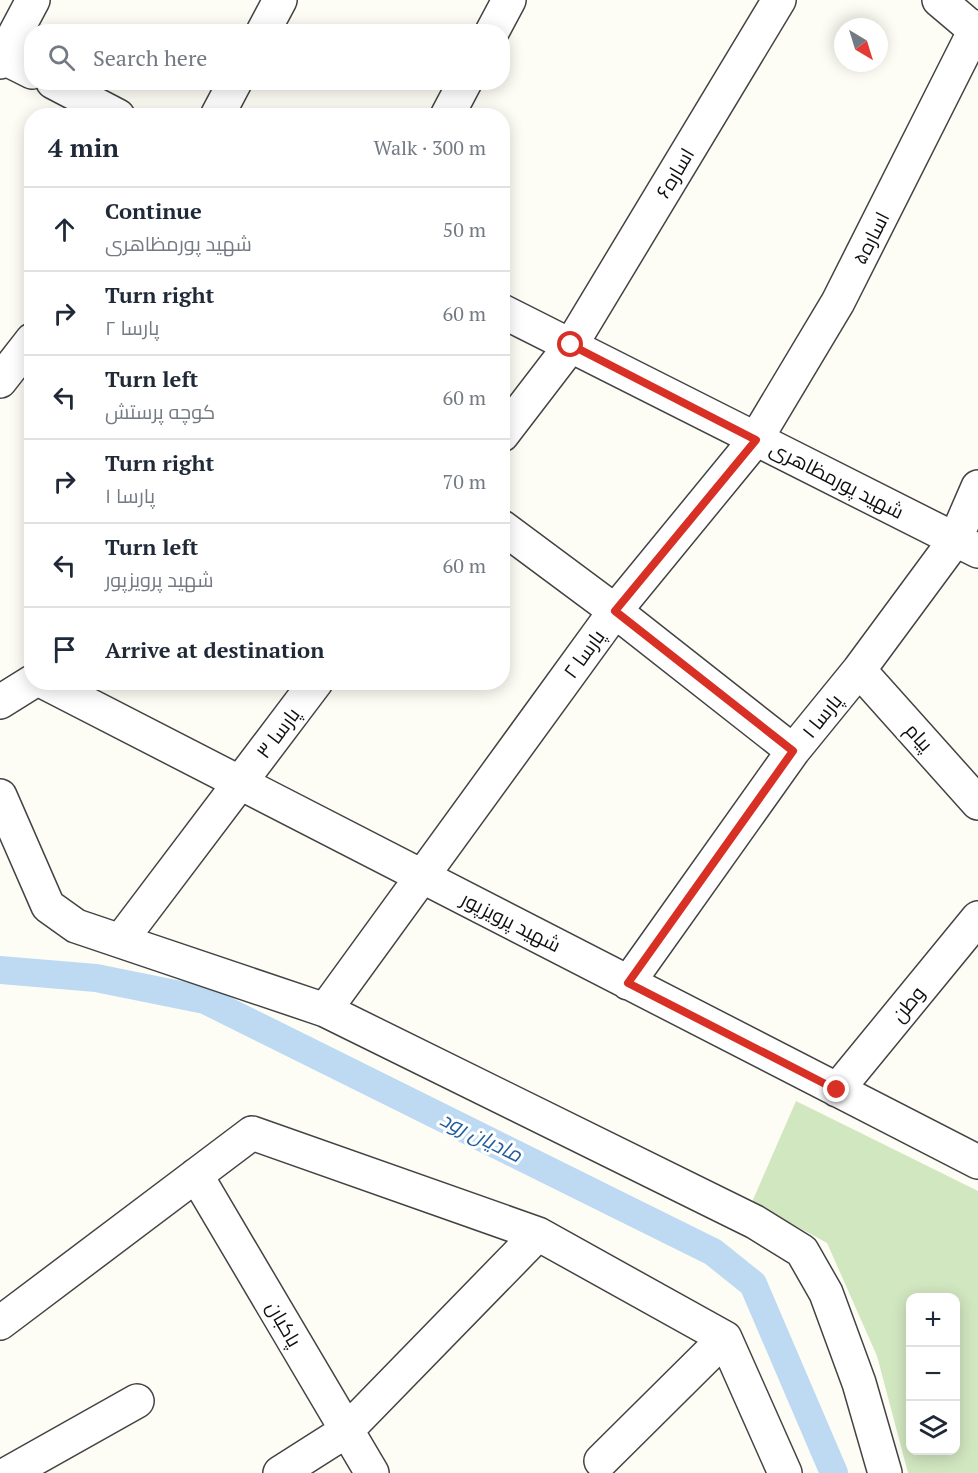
<!DOCTYPE html>
<html lang="en">
<head>
<meta charset="utf-8">
<style>
	:root { --surface:#fff; --page:#f2f2f3; --text:#1f2937; --muted:#747a83; --line:#e0e1e3 }
	body { margin:0; font-family:"PT Serif",Cairo,serif; background:var(--page); color:var(--text) }
	.controls { position:absolute; right:18px; bottom:18px; display:grid; overflow:hidden; border-radius:12px; box-shadow:0 3px 15px #0003 }
	.controls button { width:54px; height:54px; display:grid; place-items:center; padding:0; border:0; border-bottom:2px solid var(--line); background:var(--surface); color:var(--text); font:30px sans-serif }
	.compass { position:absolute; left:834px; top:18px; width:54px; height:54px; border-radius:50%; background:var(--surface); box-shadow:0 3px 15px #0003; rotate:142deg }
	.stop { position:absolute; width:18px; height:18px; margin:-14px; border:4px solid #d93025; border-radius:50%; background:#fff }
	.stop.end { background:#d93025; border-color:#fff; box-shadow:0 2px 6px #0008 }
	.list { margin:0; padding:0; list-style:none }
	h2 { display:flex; justify-content:space-between; align-items:center; height:78px; margin:0; padding:0 24px; font-size:26px }
	h2 small { font-size:20px; font-weight:400; color:var(--muted) }
	.list li { display:grid; grid-template-columns:39px 1fr auto; gap:18px; align-items:center; box-sizing:border-box; height:84px; padding:0 24px; border-top:2px solid var(--line) }
	.list b { display:block; font-size:22px; white-space:nowrap }
	.list p { margin:0; font-size:20px; white-space:nowrap; color:var(--muted) }
	.list em { font-size:20px; font-style:normal; color:var(--muted) }
	.icon { flex:none; width:33px; height:33px; fill:none; stroke:currentColor; stroke-width:2; stroke-linecap:round; stroke-linejoin:round }
	.map { position:relative; flex:none; width:978px; height:1473px; overflow:hidden }
	.search { position:absolute; background:var(--surface); box-shadow:0 3px 15px #0003; left:24px; top:24px; width:486px; height:66px; display:flex; align-items:center; gap:15px; box-sizing:border-box; padding:0 21px; border-radius:24px; color:var(--muted); font-size:22px }
	.panel { position:absolute; background:var(--surface); box-shadow:0 3px 15px #0003; left:24px; top:108px; width:486px; height:582px; border-radius:24px }
	.map>svg:first-child { display:block }
</style>
</head>
<body>
<div class="map">
<svg width="978" height="1473" viewBox="0 0 978 1473">
	<rect width="100%" height="100%" fill="#fefdf5"/>
	<path fill="#d1e7c0" fill-rule="evenodd" d="M796 1101 978 1191V1473H908L877 1356 827 1243 752 1202ZM910 1298H956V1450H910Z"/>
	<g fill="none" stroke-linecap="round" stroke-linejoin="round">
		<path stroke="#bddaf2" stroke-width="28" d="M0 970 96 978 205 1000 713 1252 753 1284 834 1473"/>
		<defs>
			<path id="minor" d="M939 0 978 33
				M263 32 280 0
				M492 32 509 0
				M0 56 32 72
				M0 62 33 0
				M53 82 118 116
				M217 116 235 82
				M447 116 465 82
				M502 311 978 551
				M0 381 32 340
				M502 435 571 345 779 0
				M502 527 615 611 793 751
				M859 670 978 803
				M44 682 978 1162
				M0 702 32 682
				M0 796 48 906 76 926 325 1010 755 1222 802 1251 826 1293 859 1383 885 1473
				M121 940 316 682
				M628 983 793 751 859 670 955 540 978 487
				M325 1010 615 611 756 439 838 302 975 30 978 27
				M837 1090 978 918
				M196 1175 372 1473
				M0 1323 252 1133 538 1234 725 1338 785 1473
				M601 1461 725 1338
				M9 1473 137 1401
				M280 1473 346 1431 538 1234"/>
		</defs>
		<use href="#minor" stroke="#434343" stroke-width="36"/>
		<use href="#minor" stroke="#fff" stroke-width="33"/>
	</g>
	<g fill="none" stroke-linecap="round" stroke-linejoin="round">
		<path stroke="#d93025" stroke-width="8" d="M571 345 756 440 615 611 793 751 628 983 837 1090"/>
	</g>
	<g text-anchor="middle" stroke-width="6" stroke-linejoin="round" paint-order="stroke">
		<g font-size="20" fill="#101010" stroke="#fff">
			<text transform="translate(675 173) rotate(-59)" y="7">اساره۶</text>
			<text transform="translate(871 238) rotate(-63)" y="7">اساره۵</text>
			<text transform="translate(837 480) rotate(27)" y="7">شهید پورمظاهری</text>
			<text transform="translate(584 654) rotate(-54)" y="7">پارسا ۲</text>
			<text transform="translate(822 716) rotate(-51)" y="7">پارسا ۱</text>
			<text transform="translate(278 733) rotate(-53)" y="7">پارسا ۳</text>
			<text transform="translate(919 737) rotate(48)" y="7">پیام</text>
			<text transform="translate(511 922) rotate(27)" y="7">شهید پرویزپور</text>
			<text transform="translate(908 1004) rotate(-51)" y="7">وطن</text>
			<text transform="translate(284 1324) rotate(60)" y="7">پاکبان</text>
		</g>
		<g font-size="21" font-style="italic" fill="#215d9b" stroke="#fff">
			<text transform="translate(481 1137) rotate(26)" y="7">مادیان رود</text>
		</g>
	</g>
</svg>
<div class="controls">
<button>+</button>
<button>−</button>
<button><svg class="icon" aria-label="layers" viewBox="0 0 24 24"><path d="M12 4l9 5-9 5-9-5zM3 14l9 5 9-5"/></svg></button>
</div>
<svg class="compass" viewBox="-18 -18 36 36"><path d="M0-13l5 13h-10z" fill="#e53935"/><path d="M0 13l5-13h-10z" fill="#747a83"/></svg>
<div class="stop" style="left:571px;top:345px"></div>
<div class="stop end" style="left:837px;top:1090px"></div>
<div class="search"><svg class="icon" aria-label="search" viewBox="0 0 24 24"><circle cx="10" cy="10" r="6"/><path d="M15 15l6 6"/></svg>Search here</div>
<section class="panel">
<h2>4 min<small>Walk · 300 m</small></h2>
<ul class="list">
<li><svg class="icon" aria-label="ahead" viewBox="0 0 24 24"><path d="M12 20V5M6 11l6-6 6 6"/></svg><div><b>Continue</b><p>شهید پورمظاهری</p></div><em>50 m</em></li>
<li><svg class="icon" aria-label="right" viewBox="0 0 24 24"><path d="M7 20v-9h11M14 6l5 5-5 5"/></svg><div><b>Turn right</b><p>پارسا ۲</p></div><em>60 m</em></li>
<li><svg class="icon" aria-label="left" viewBox="0 0 24 24"><path d="M17 20v-9H6M10 6l-5 5 5 5"/></svg><div><b>Turn left</b><p>کوچه پرستش</p></div><em>60 m</em></li>
<li><svg class="icon" aria-label="right" viewBox="0 0 24 24"><path d="M7 20v-9h11M14 6l5 5-5 5"/></svg><div><b>Turn right</b><p>پارسا ۱</p></div><em>70 m</em></li>
<li><svg class="icon" aria-label="left" viewBox="0 0 24 24"><path d="M17 20v-9H6M10 6l-5 5 5 5"/></svg><div><b>Turn left</b><p>شهید پرویزپور</p></div><em>60 m</em></li>
<li><svg class="icon" aria-label="arrive" viewBox="0 0 24 24"><path d="M6 21V4h12l-3 4 3 4H6"/></svg><div><b>Arrive at destination</b></div></li>
</ul>
</section>
</div>
</body>
</html>
